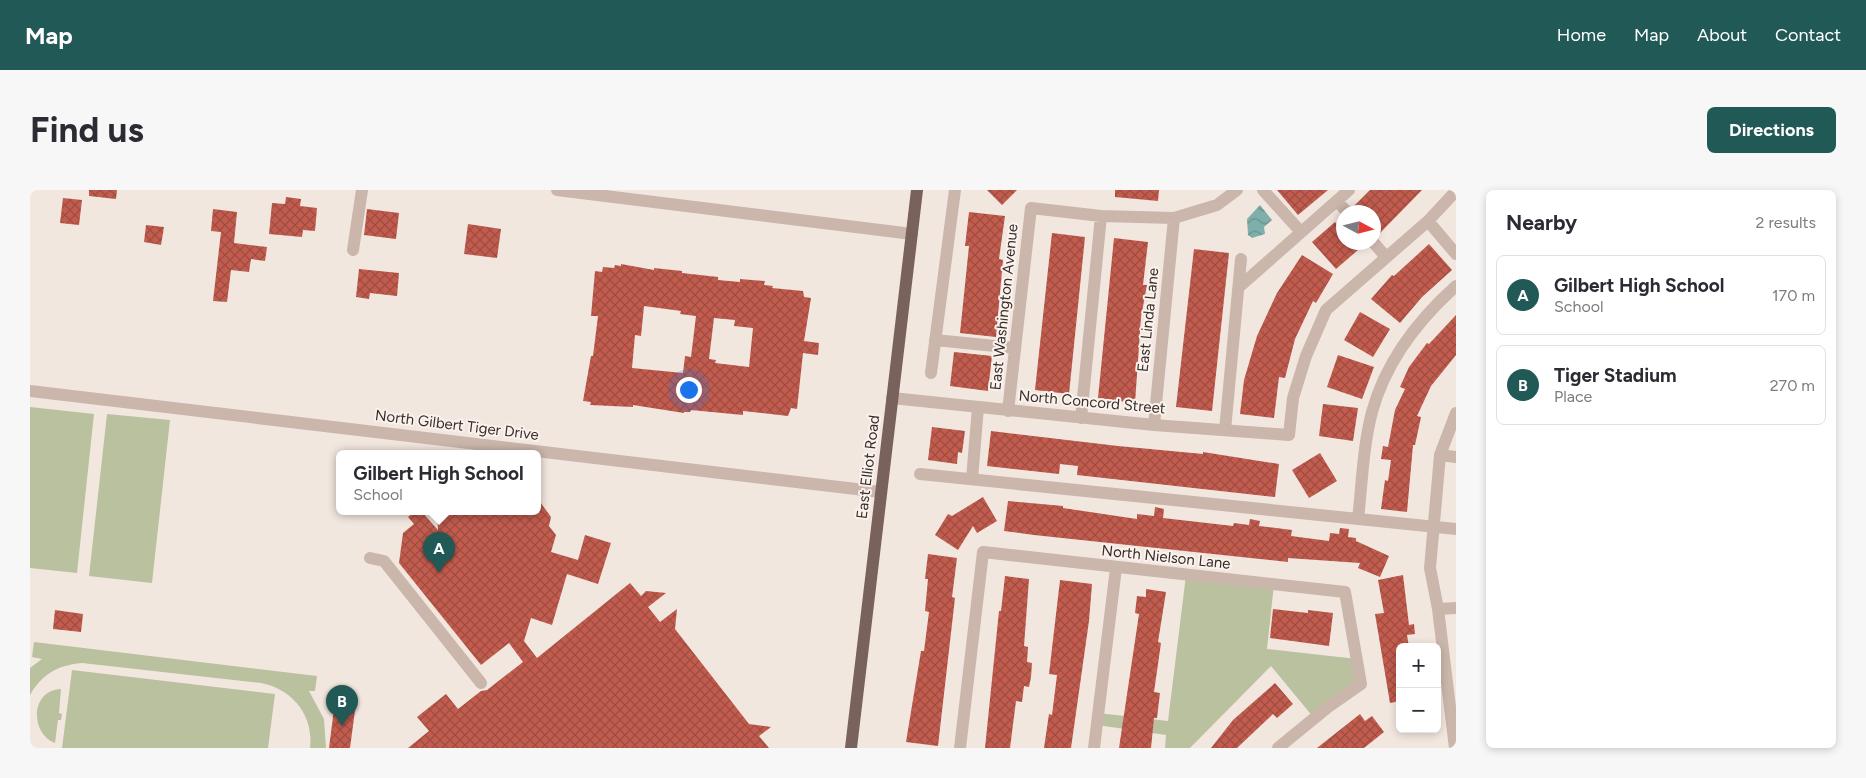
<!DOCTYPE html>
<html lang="en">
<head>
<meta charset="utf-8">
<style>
	:root { --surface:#fff; --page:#f7f7f7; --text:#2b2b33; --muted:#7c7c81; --line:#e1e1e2; --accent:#215956 }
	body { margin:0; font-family:Figtree,sans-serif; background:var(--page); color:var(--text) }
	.controls { position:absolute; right:15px; bottom:15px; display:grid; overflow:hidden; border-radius:8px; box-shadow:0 2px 8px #0003 }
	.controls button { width:45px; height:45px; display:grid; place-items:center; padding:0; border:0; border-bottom:1px solid var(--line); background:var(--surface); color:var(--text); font:25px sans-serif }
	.compass { position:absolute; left:1306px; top:15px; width:45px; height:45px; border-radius:50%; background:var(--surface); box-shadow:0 2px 8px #0003; rotate:97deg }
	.you { position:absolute; left:658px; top:199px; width:18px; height:18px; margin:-12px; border:4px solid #fff; border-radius:50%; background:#1a73e8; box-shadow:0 0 0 8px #1a73e833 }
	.badge { display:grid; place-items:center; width:32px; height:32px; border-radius:50%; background:var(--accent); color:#fff; font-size:16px; font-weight:700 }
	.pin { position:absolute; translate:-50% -41px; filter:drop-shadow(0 1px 2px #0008) }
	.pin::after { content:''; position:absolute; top:26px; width:18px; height:15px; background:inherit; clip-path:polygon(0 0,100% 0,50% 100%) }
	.popup { position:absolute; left:306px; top:260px; width:205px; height:65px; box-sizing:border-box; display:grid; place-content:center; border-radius:8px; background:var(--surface); filter:drop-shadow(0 1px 4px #0005); font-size:16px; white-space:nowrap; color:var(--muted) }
	.popup b { font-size:19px; color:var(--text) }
	.popup::after { content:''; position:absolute; left:50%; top:100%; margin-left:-10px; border:10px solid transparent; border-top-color:var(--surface) }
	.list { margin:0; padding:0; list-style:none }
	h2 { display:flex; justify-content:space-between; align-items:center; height:65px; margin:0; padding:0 20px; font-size:21px }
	h2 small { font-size:16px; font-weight:400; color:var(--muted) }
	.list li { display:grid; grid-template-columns:32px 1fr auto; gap:15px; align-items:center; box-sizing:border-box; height:80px; margin:0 10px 10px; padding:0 10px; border:1px solid var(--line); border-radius:8px }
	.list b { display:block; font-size:19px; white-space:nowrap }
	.list p { margin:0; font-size:16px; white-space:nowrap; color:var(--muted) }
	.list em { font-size:16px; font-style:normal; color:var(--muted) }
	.map { position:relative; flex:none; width:1426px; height:558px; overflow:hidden; border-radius:8px }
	header { display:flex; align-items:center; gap:30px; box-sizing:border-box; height:70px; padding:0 25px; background:var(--accent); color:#fff }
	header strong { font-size:24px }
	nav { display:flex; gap:28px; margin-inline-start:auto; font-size:18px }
	.intro { display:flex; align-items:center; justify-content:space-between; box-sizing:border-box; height:120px; padding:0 30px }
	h1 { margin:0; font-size:35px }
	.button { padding:12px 22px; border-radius:8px; background:var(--accent); color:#fff; font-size:18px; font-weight:700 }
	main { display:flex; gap:30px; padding:0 30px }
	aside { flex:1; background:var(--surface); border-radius:8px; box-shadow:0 2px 8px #0003 }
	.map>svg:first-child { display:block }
</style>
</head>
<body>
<header>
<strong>Map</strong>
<nav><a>Home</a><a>Map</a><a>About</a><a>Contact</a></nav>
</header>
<div class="intro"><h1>Find us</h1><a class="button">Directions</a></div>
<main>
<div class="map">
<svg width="1426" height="558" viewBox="0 0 1426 558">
	<defs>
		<pattern id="water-waves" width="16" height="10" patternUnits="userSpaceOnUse" patternTransform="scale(1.25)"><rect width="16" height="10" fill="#7fafab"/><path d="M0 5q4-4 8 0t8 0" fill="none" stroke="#698f8b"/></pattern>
		<pattern id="building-cross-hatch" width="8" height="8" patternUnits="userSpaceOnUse" patternTransform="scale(1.25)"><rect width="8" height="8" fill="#c25c4e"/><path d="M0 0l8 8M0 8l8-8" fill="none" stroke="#9f4c41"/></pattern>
	</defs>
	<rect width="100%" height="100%" fill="#f2e7df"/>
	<path fill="#bac19f" d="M0 217 64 224 47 383 0 378Z
		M77 224 140 230 122 393 59 386Z
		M1156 385 1244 394 1237 459 1327 469 1331 494 1284 528 1241 476 1160 558H1135L1136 545 1067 535 1068 523 1138 531Z
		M4 452 287 486 285 501H279L294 529 296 558H280C284 525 262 499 231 493L52 473C28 475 12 484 0 505V478L12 469 2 467Z
		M42 480 245 504 238 558H32Z
		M31 499 29 523 32 524 31 530H28L25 553C0 544 0 500 31 499Z"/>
	<path fill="url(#water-waves)" d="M1230 15 1242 30 1234 37 1235 44 1222 48 1218 45 1217 29Z"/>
	<path fill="url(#building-cross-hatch)" fill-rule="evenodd" d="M59 0H87L86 9 59 6Z
		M957 0H987L972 15Z
		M1085 0H1129L1128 11 1085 7Z
		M1247 0H1298L1268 25Z
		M1340 0H1392L1350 43 1344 36V22H1330L1324 16Z
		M256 7 271 9 270 16 287 18 285 41 273 40 272 47 239 44 242 13 255 14Z
		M33 8 52 10 49 35 30 33Z
		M183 19 207 22 204 53 237 57 235 71 221 69 219 82 201 80 197 112 183 111 191 42 181 41Z
		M337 19 369 23 366 49 334 45Z
		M939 22 975 26 969 69 973 70 966 147 930 143 939 56H935Z
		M1305 32 1314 42V52L1335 54 1306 79 1282 52Z
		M438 34 471 39 467 68 434 64Z
		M116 35 134 37 131 55 114 52Z
		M1022 43 1055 47 1039 204 1005 200Z
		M1084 48 1118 52 1113 95H1117L1111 127 1105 213 1068 208Z
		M1399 54 1422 80 1392 107 1370 133 1341 109 1362 85 1364 86Z
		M1164 59 1199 63 1182 221 1146 217Z
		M1272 65 1303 84 1286 113 1283 111 1265 149 1255 188 1249 187 1244 228 1210 224 1214 190 1227 146 1247 103Z
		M591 74 624 80V78L652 81V83L688 87V90L710 92V89L735 91 734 95 743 96 742 98 773 101 774 107 781 108 774 151 789 153 788 165 773 163 767 219 761 218 758 226 713 221V225L661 220 660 222H654V223L603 215V217L560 215 561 212 553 211 561 166H563L568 126H561L565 81 572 82 573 77 584 78 585 75 591 76ZM614 116 651 121 650 124 666 126 661 167 655 166 653 183 602 178 605 145 611 146ZM684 128 705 130 704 136 723 138 719 177 685 173 686 170 679 169Z
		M329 79 369 83 367 106 340 103 339 109 326 107Z
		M1330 122 1360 139 1343 167 1314 150Z
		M1426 125V165L1401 196 1387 226 1391 227 1385 255H1383L1377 322 1351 319 1355 290 1358 291 1361 270 1351 269 1353 256 1358 257 1365 220 1375 199 1370 197 1379 177 1397 153 1399 154Z
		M924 162 962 166 958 201 920 196Z
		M1308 165 1344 177 1332 209 1297 197Z
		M1293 214 1328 218 1323 251 1289 246Z
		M902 237 935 241 932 263 928 262 927 274 898 270Z
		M961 241 1088 256 1173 264V262L1249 274 1245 307 1047 285 1048 276 1030 274 1029 284 957 276Z
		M1290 263 1307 291 1279 308 1262 280Z
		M953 307 967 331 947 343 943 336 928 360 905 345 918 324 922 326Z
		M508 309 521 327 519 336 526 345 521 362 548 370 555 345 581 353 568 394 537 384 522 435 501 428 494 451 507 468 600 393 611 406 616 401 636 403 618 417 630 432 647 419 645 439 719 534 741 537 729 546 739 558H378L399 541 387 527 416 504 428 519 451 501 457 500 493 472 479 453 451 475 369 373 373 343 384 334 378 327 384 322H392L408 340 407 322H508Z
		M978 311 1033 316V318L1107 329V324L1124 326 1125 317 1134 319 1133 328 1203 336 1204 333 1219 335 1220 329 1230 331 1229 336 1262 340 1261 346 1299 351 1300 343 1309 344 1310 338 1319 339 1318 347 1326 348V351L1359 366 1350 387 1328 378 1330 373 1258 368V372L1004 345 974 341Z
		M898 364 927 368 922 407 925 408 908 556 876 552 891 461H894L899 422 895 421 898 389H895Z
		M1373 385 1379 435 1384 434 1385 444 1377 445 1379 457H1370V511L1360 513 1345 424 1354 423 1348 390Z
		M975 386 999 389 994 456 998 457 997 472 1002 473 1001 487 999 497 994 496 992 512 986 511 980 558H955L969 421H971Z
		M1030 390 1062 394 1059 431 1041 558H1014L1019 524 1022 525 1027 485 1019 484Z
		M1116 399 1136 402 1128 452 1131 453 1124 502 1130 503 1127 528H1124L1121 558H1089L1109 424 1105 423 1107 406 1116 407Z
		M1243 419 1278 423V420L1303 423 1299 456 1240 448Z
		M25 420 53 424 51 442 23 439Z
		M1245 493 1263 514 1247 528 1243 524 1207 558H1181L1203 530Z
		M305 511 326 513 320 558H299Z
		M1330 524 1335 531 1342 526 1354 542 1334 558H1287Z"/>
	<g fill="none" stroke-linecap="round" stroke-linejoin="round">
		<path stroke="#cab6ab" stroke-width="12" d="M527 0 882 44
			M1233 0 1271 42
			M1307 11 1317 22
			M1398 31 1426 64
			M1343 52 1356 67
			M323 60 332 0
			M1209 97 1319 0
			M905 150 985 158
			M901 183 925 0
			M0 201 851 302
			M862 208 1124 235 1259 245 1263 208 1276 166 1296 120 1398 31 1426 1
			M978 221 1001 18 1071 26 1144 28 1187 15 1207 0
			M1051 228 1071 26
			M1124 235 1144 28
			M1195 240 1211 69
			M1410 265 1426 267
			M890 284 1426 339
			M942 289 948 217
			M1328 329C1332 294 1333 256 1342 222 1356 171 1387 131 1426 96
			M340 368 354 371 451 493
			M1408 419 1426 418
			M930 558 953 362 1315 402 1331 494 1298 517 1248 558
			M1064 558 1086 378
			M1425 558 1408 419 1400 378 1410 265 1426 223"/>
		<path stroke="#7a625c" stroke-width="12" d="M821 558 887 0"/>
	</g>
	<g text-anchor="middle" stroke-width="4" stroke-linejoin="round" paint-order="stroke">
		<g font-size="15" fill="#392d2a" stroke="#faf2ec">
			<text transform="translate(974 117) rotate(-84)" y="5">East Washington Avenue</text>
			<text transform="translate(1118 130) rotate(-84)" y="5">East Linda Lane</text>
			<text transform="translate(1062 212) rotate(5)" y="5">North Concord Street</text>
			<text transform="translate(427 235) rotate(7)" y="5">North Gilbert Tiger Drive</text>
			<text transform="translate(838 277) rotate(-83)" y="5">East Elliot Road</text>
			<text transform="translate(1136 367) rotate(6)" y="5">North Nielson Lane</text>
		</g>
	</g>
</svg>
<div class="controls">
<button>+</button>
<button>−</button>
</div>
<svg class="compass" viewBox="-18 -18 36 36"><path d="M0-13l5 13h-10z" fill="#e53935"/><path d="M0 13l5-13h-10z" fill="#7c7c81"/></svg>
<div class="you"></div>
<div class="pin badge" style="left:409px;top:383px">A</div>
<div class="popup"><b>Gilbert High School</b>School</div>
<div class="pin badge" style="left:312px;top:536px">B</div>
</div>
<aside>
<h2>Nearby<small>2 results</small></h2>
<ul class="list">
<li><span class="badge">A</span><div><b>Gilbert High School</b><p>School</p></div><em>170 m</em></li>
<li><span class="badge">B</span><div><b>Tiger Stadium</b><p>Place</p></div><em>270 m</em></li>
</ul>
</aside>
</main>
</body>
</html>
